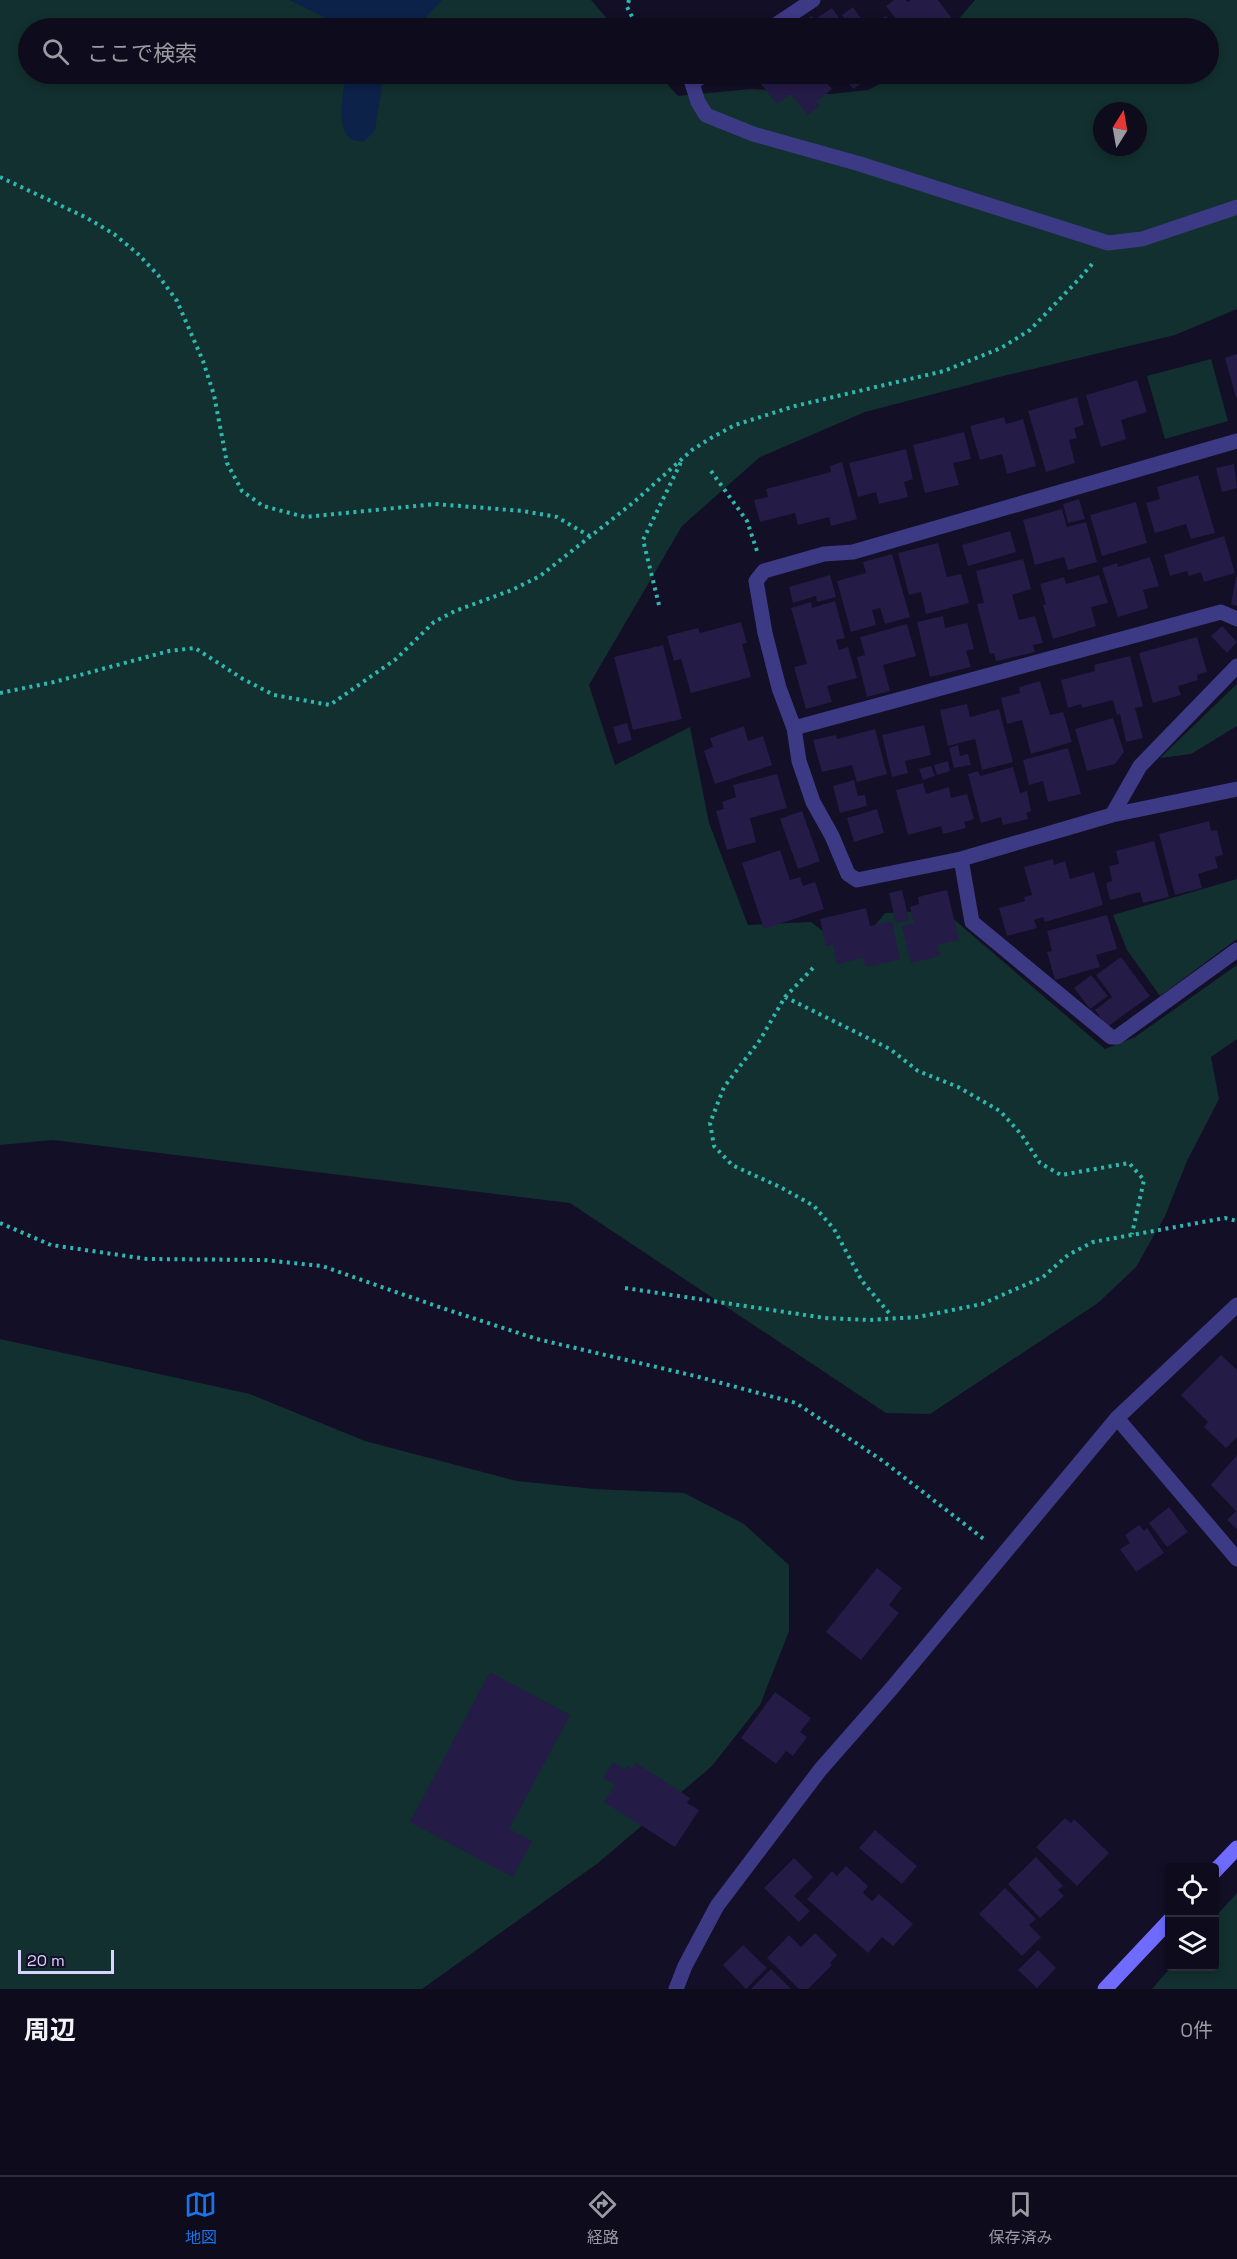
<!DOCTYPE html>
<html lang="ja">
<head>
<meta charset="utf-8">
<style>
	:root { --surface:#0e0b1c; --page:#1c1929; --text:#f1f3f6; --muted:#9b9ba3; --line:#2e2b3b; --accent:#1a73e8 }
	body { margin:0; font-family:"Space Grotesk","Noto Sans JP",sans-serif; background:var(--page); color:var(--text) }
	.controls { position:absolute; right:18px; bottom:18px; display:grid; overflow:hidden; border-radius:6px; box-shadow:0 3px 9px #0003 }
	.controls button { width:54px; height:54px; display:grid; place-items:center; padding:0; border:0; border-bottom:2px solid var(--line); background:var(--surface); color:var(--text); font:30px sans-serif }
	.compass { position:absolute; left:1093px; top:102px; width:54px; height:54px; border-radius:50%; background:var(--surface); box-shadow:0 3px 9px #0003; rotate:11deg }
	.scale { position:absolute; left:18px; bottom:15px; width:96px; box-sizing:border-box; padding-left:6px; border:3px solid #d9d4ff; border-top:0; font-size:16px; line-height:21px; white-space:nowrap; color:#d9d4ff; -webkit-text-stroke:4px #130f26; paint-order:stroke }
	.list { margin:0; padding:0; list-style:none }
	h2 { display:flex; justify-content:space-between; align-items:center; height:78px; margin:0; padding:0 24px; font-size:26px }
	h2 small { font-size:20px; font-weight:400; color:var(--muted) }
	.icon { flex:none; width:33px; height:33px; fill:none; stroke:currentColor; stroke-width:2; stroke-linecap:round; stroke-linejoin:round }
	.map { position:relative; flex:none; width:1237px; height:1989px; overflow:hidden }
	.search { position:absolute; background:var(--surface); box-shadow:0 3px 9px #0003; left:18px; right:18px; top:18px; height:66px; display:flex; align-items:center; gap:15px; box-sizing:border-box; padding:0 21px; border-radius:33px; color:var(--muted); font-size:22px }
	.sheet { height:186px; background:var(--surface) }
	nav { display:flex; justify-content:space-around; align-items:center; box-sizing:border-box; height:84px; border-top:2px solid var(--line); background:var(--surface); font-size:16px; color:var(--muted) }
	nav a { display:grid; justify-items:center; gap:3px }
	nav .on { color:var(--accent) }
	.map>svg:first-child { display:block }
</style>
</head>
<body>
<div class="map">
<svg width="1237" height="1989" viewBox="0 0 1237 1989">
	<rect width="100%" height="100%" fill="#130f26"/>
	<path fill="#12302f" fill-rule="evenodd" d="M0 0H591L615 28H28V74H658L678 96 750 89 831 94 868 90 899 74H1208V28H951L975 0H1237V309L1175 335 999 377 865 412 760 457 682 526 589 685 615 765 690 727 709 823 748 925 811 922 852 953 885 913 943 910 1105 1049 1135 1037 1237 965V1039L1211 1057 1219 1099 1187 1161 1165 1216 1136 1267 1098 1303 930 1414 886 1413 570 1203 53 1140 0 1145ZM1102 111H1138V147H1102Z
		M1211 359 1228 421 1165 439 1147 376Z
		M1237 684V726L1191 754 1160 758Z
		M1237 879V939L1160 996 1127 950 1113 915Z
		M0 1339 250 1394 365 1441 517 1481 595 1489 684 1493 744 1524 789 1565V1631L760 1705 712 1766 598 1863 422 1989H0Z
		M1237 1893V1989H1152L1171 1967 1214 1966 1215 1917Z"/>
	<path fill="#0c2248" d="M289 0H442L416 28H342L334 22Z
		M346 74H384L375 130 364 142C359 141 353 141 350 138 335 127 344 90 346 74Z"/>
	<path fill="#241b47" d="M894 0H906L908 2 911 0H938L959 28H903L886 6Z
		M853 7 866 26 863 28H851L842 15Z
		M832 8 844 25 838 28H826L818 17Z
		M812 16 820 28H793Z
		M886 16 895 28H868Z
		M753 74H819L832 89 817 101 820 105 808 115 791 94 777 104Z
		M827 74H876L853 89 843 75 833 82Z
		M1237 354V397H1236L1225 358Z
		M1137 380 1147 412 1121 420 1126 439 1101 447 1086 395Z
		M1077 397 1084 425 1074 428 1077 438 1069 440 1075 463 1046 472 1028 411Z
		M1004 417 1006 424 1023 419 1036 466 1007 474 1002 454 980 460 970 426Z
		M964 432 971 459 953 463 959 485 925 493 913 445Z
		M906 449 913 479 904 482 908 497 879 504 876 492 858 497 849 463Z
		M842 462 857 519 831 526 829 517 798 525 795 513 760 522 754 500 768 497 766 489 831 472 830 466Z
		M1234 464 1237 488 1222 492 1216 468Z
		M1198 475 1215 533 1191 539 1186 524 1155 533 1146 503 1160 499 1157 487Z
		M1079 499 1085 519 1068 523 1063 504Z
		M1136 502 1147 543 1102 556 1090 515Z
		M1062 509 1067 527 1086 522 1097 562 1068 570 1064 557 1035 565 1023 520Z
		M1010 531 1016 552 968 566 962 545Z
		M1224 536 1235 573 1204 582 1201 572 1189 576 1187 571 1170 576 1164 555Z
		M938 543 947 577 961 574 969 603 926 614 921 592 909 595 898 553Z
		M892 554 910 617 885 624 880 608 872 610 876 625 851 632 837 581 866 573 863 562Z
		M1150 557 1159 586 1143 590 1148 608 1118 617 1102 568 1117 563 1118 567Z
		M1023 559 1031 589 1012 595 1019 620 1035 616 1043 643 1033 645 1035 652 996 661 994 653 990 654 977 604 984 603 976 571Z
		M830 575 836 597 817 602 816 596 793 603 789 587Z
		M1099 575 1108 603 1091 607 1096 626 1053 639 1043 605 1046 604 1040 584 1064 577 1066 584Z
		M1236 577H1237V606L1231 604Z
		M835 601 845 638 836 640 839 650 848 647 857 678 827 686 832 702 806 709 794 667 807 664 791 608 811 602 812 608Z
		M943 616 945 628 967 623 974 649 966 651 971 667 930 677 917 622Z
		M741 622 747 643 742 644 751 677 691 693 681 659 674 661 667 636 698 628 700 633Z
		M907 624 916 656 883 665 890 691 867 697 857 657 865 655 860 637Z
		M1222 626 1237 642 1227 653 1211 636Z
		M1197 637 1207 672 1197 675 1198 680 1178 686 1181 695 1153 703 1139 653Z
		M663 645 682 719 633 730 614 657Z
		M1130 656 1143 706 1135 708 1143 738 1126 742 1120 714 1117 715 1113 700 1082 708 1081 704 1068 708 1061 680 1095 671 1094 665Z
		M1040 681 1050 715 1063 712 1072 742 1031 754 1022 720 1007 724 1001 698 1020 693 1019 687Z
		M967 704 970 717 999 709 1013 762 982 770 975 739 948 746 940 710Z
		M1113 718 1124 752 1115 764 1087 771 1075 729Z
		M627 723 632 740 618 744 613 727Z
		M924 725 931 755 905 761 908 773 892 777 882 735Z
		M744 726 748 741 763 736 772 765 715 784 704 751 713 747 710 738Z
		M875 729 887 774 857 782 852 765 822 772 813 740 836 735 837 739Z
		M958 745 960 756 968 754 971 765 954 768 949 748Z
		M1068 748 1081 794 1048 802 1043 781 1029 785 1023 760Z
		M948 761 950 771 937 775 934 765Z
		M931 766 935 776 923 780 919 769Z
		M1013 767 1020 793 1027 791 1031 811 1026 813 1028 819 1003 825 1001 817 981 823 968 774 978 771 980 776Z
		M777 774 787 808 750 818 756 842 727 850 716 811 724 809 722 802 736 797 733 785Z
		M854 780 858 796 865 795 867 806 840 813 833 786Z
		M923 783 926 794 949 787 951 798 967 794 974 819 964 822 966 828 943 834 941 826 908 835 896 790Z
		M877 809 884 833 854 842 847 818Z
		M802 811 820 861 798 869 780 819Z
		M1209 821 1211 831 1217 830 1223 855 1215 857 1218 868 1198 874 1202 888 1175 895 1159 834Z
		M1154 841 1169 897 1143 903 1140 892 1110 900 1106 883 1112 881 1109 866 1119 864 1116 851Z
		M780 850 790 880 800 877 803 886 815 882 824 909 764 929 742 863Z
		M1053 859 1054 865 1065 861 1070 879 1094 872 1103 905 1045 922 1043 917 1034 920 1037 928 1007 936 999 908 1025 901 1024 897 1032 895 1024 867Z
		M902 890 909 920 896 923 889 893Z
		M947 890 959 940 937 945 940 956 911 963 902 926 914 923 910 907 919 904 918 897Z
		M866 908 870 926 892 921 900 959 866 967 863 958 837 964 833 945 826 946 820 919Z
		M1107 915 1117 949 1096 955 1100 967 1055 980 1047 952 1052 951 1047 931Z
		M1121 957 1150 996 1107 1027 1095 1010 1112 997 1096 975Z
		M1091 975 1108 996 1090 1009 1074 988Z
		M1221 1355 1237 1370V1437L1226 1448 1204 1427 1208 1422 1181 1395Z
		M1237 1455V1529L1227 1520 1236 1511 1211 1485Z
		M1169 1507 1188 1532 1167 1547 1149 1523Z
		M1139 1525 1144 1531 1147 1528 1164 1553 1136 1572 1120 1549 1130 1543 1125 1535Z
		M877 1568 902 1588 889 1605 899 1613 861 1660 826 1632Z
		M490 1672 570 1715 509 1829 532 1841 513 1877 410 1822Z
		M775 1692 811 1718 800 1732 807 1737 793 1756 786 1751 776 1764 741 1738Z
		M613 1762 625 1770 628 1766 632 1769 636 1763 690 1798 687 1803 699 1810 675 1847 604 1802 615 1785 603 1778Z
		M1065 1818 1071 1823 1074 1819 1109 1853 1077 1886 1036 1847Z
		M875 1830 917 1866 902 1884 859 1848Z
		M1036 1857 1063 1886 1058 1890 1064 1896 1040 1918 1008 1884Z
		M794 1858 813 1877 794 1896 810 1911 799 1922 764 1888Z
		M846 1866 868 1886 863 1893 872 1901 879 1894 913 1924 893 1946 882 1937 868 1953 807 1899 832 1871 837 1876Z
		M1005 1888 1036 1919 1029 1925 1041 1937 1022 1956 979 1914Z
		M815 1933 837 1955 830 1963 832 1965 808 1989H799L767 1958 789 1935 801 1947Z
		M743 1945 767 1968 746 1989 723 1965Z
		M1038 1950 1056 1968 1037 1988 1018 1970Z
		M771 1969 791 1989H751Z"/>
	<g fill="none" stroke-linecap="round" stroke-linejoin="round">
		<path stroke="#2fb8b0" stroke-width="4" stroke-dasharray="3 4.5" stroke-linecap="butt" d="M629 0 627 7 638 28
			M0 177 87 218 114 234 138 254 158 275 177 301 203 361 214 395 227 463 242 491 263 506 305 517 435 504 523 511 557 517 591 537
			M711 471 747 521 757 551
			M659 605 643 540 682 460
			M0 693 54 682 169 651 195 648 243 679 274 695 330 705 396 659 434 622 455 611 512 590 540 576 634 502 692 450 711 438 735 425 795 406 944 371 1001 348 1030 330 1080 278 1093 263
			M813 968 785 997 760 1040 724 1087 710 1123 714 1146 732 1165 782 1188 814 1206 834 1229 862 1281 889 1313
			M785 997 890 1049 918 1071 958 1087 1000 1111 1021 1134 1040 1163 1061 1175 1129 1163 1144 1180 1132 1234
			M0 1223 51 1245 147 1259 264 1260 322 1266 436 1306 537 1339 695 1376 796 1403 883 1461 985 1540
			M625 1288 825 1318 869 1320 918 1317 982 1304 1043 1277 1068 1255 1093 1242 1225 1218 1237 1221"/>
		<path stroke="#3d3a85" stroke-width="15" d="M771 28 813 0
			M706 74 692 83 698 102 706 115 753 134 860 164 1108 243 1142 239 1237 207
			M1237 441 853 552 824 554 764 571 756 581 765 633 779 688 794 728 799 761 813 802 832 836 848 874 857 880 961 859 1112 815 1140 766 1237 666
			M794 728 1221 612 1237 619
			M1112 815 1237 789
			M961 859 972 922 1111 1037H1117L1237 950
			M1117 1418 1237 1559"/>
		<path stroke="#3d3a85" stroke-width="15" d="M676 1989 685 1966 717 1906 820 1770 892 1688 1117 1418 1237 1305"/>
		<path stroke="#6f6bff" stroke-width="15" d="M1214 1872 1237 1848
			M1105 1989 1170 1920"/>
	</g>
</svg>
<div class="controls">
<button><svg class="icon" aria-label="locate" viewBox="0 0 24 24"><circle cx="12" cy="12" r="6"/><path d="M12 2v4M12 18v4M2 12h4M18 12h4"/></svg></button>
<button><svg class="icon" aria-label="layers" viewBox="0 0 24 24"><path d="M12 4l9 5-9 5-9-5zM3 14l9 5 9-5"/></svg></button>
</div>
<svg class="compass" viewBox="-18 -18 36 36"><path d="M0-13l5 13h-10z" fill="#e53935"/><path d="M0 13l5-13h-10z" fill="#9b9ba3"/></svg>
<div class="scale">20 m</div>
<div class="search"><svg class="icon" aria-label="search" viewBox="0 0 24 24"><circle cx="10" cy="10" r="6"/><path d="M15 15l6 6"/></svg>ここで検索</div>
</div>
<section class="sheet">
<h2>周辺<small>0件</small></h2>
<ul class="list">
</ul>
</section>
<nav>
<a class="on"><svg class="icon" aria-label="map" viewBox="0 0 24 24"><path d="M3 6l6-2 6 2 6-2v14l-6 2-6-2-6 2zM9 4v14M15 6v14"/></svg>地図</a>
<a><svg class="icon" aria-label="directions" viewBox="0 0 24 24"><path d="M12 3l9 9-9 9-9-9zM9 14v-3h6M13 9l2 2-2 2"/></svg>経路</a>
<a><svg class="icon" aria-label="saved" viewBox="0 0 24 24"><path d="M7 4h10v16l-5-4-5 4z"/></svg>保存済み</a>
</nav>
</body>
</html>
